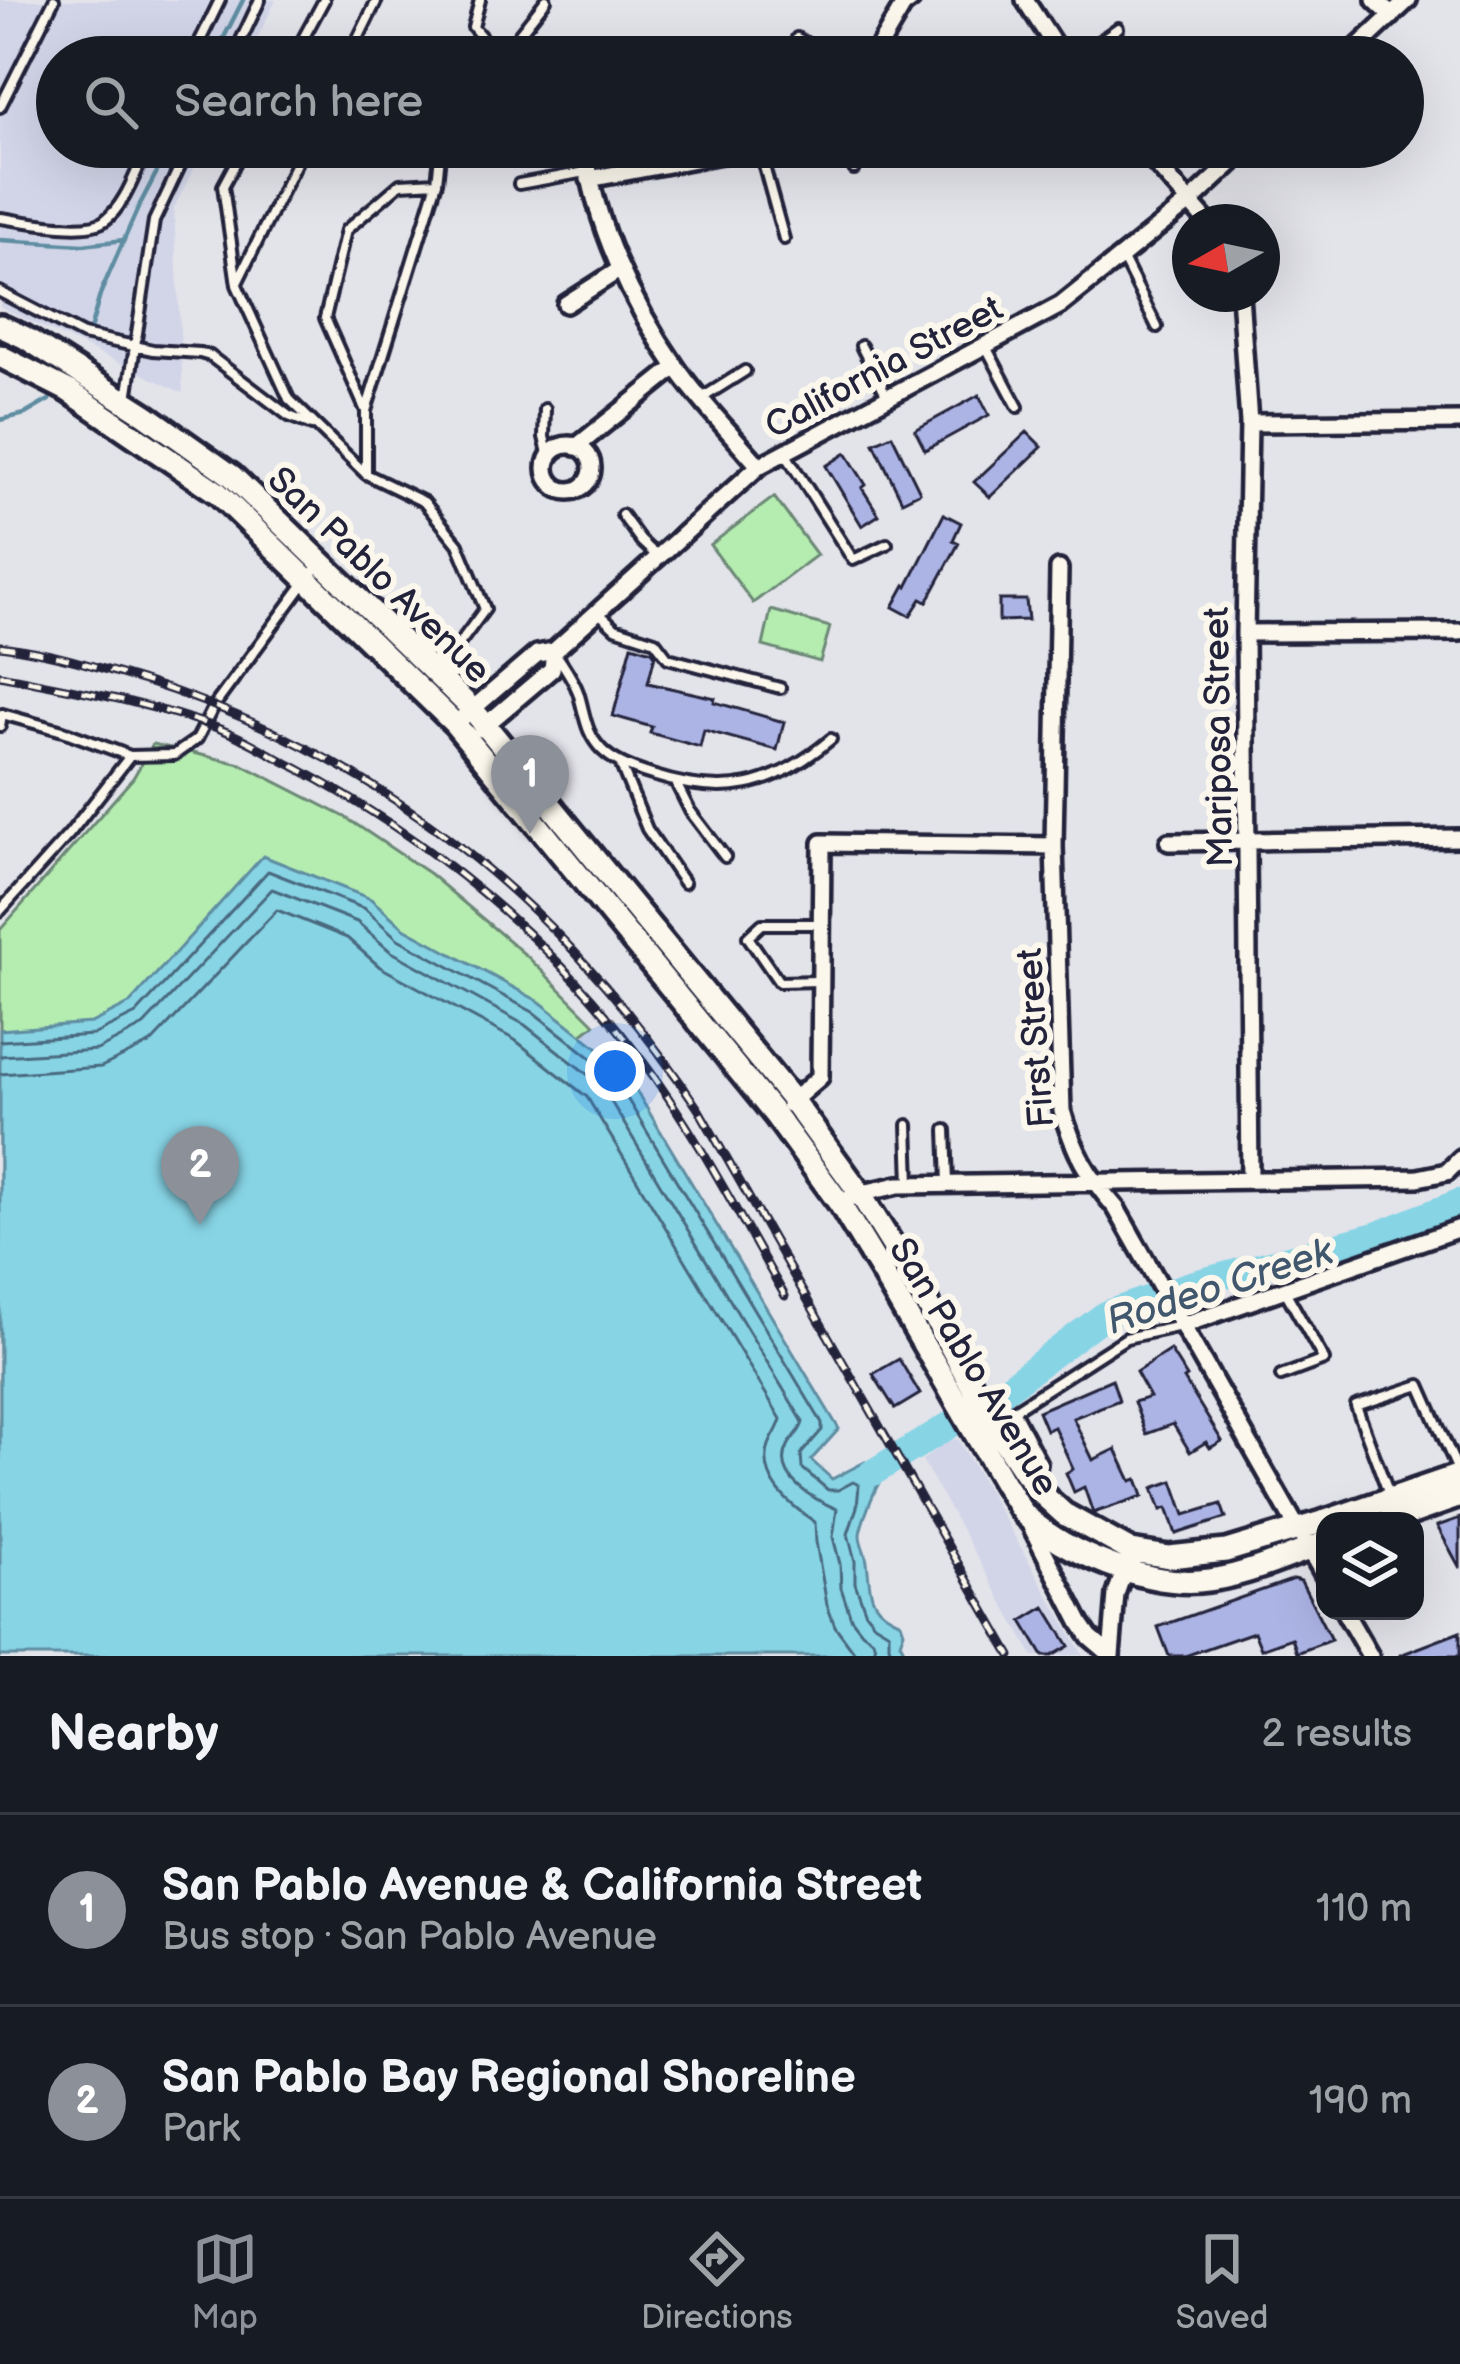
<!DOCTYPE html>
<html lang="en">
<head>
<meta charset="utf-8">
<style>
	:root { --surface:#171b24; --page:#20242c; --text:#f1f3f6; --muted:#9ea1a6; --line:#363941; --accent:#8c9099 }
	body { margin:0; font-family:"Balsamiq Sans",sans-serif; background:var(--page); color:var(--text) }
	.controls { position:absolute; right:36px; bottom:36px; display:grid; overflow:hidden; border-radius:24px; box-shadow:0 12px 48px #0002 }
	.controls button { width:108px; height:108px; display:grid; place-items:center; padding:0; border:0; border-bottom:3px solid var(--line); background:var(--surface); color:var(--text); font:60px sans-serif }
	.compass { position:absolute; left:1172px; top:204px; width:108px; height:108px; border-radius:50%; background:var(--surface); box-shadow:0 12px 48px #0002; rotate:261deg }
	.you { position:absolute; left:615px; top:1071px; width:42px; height:42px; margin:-30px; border:9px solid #fff; border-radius:50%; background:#1a73e8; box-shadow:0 0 0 18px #1a73e833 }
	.badge { display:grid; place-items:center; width:78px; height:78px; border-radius:50%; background:var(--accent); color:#fff; font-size:39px; font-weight:700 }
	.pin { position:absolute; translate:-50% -99px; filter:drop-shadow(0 3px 6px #0008) }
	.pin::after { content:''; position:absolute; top:63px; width:42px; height:36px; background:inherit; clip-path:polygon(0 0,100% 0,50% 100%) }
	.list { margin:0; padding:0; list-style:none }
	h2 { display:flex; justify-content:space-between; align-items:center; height:156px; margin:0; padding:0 48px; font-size:51px }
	h2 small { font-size:39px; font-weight:400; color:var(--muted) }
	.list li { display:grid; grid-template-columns:78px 1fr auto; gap:36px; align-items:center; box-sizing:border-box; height:192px; padding:0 48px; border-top:3px solid var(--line) }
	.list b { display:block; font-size:45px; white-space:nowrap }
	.list p { margin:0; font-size:39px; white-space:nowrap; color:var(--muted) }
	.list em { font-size:39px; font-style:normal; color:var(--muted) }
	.icon { flex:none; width:66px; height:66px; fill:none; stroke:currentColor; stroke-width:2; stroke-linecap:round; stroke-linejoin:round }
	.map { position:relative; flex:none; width:1460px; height:1656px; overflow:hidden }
	.search { position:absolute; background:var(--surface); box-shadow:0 12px 48px #0002; left:36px; right:36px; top:36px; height:132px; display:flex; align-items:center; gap:30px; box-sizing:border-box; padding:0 42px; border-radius:66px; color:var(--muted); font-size:45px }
	.sheet { height:540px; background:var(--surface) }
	nav { display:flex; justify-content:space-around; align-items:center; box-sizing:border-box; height:168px; border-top:3px solid var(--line); background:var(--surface); font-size:33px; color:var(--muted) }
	nav a { display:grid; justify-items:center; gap:6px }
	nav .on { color:var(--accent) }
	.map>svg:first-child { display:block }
</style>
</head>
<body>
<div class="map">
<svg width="1460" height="1656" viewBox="0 0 1460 1656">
	<rect width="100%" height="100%" fill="#e3e3ea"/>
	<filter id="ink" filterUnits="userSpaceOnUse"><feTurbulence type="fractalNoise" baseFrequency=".00833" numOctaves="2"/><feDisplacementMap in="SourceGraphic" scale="24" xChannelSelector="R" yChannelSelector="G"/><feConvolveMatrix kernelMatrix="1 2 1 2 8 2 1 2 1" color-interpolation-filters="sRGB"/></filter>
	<g filter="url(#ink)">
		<path fill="#d2d5e8" d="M0 0H276L248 57H57V147H204L174 208 183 393 0 307Z
			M958 1439 1083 1655 1033 1656 922 1460 948 1441Z"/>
		<path fill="#b5edb0" stroke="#6c8876" stroke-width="3" d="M774 497 817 555 753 603 710 545Z
			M771 610 830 627 820 662 763 646Z
			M153 744 241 764 345 817 430 874 528 957 595 1024 581 1035 0 1656V930L133 778Z"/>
		<path fill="#87d4e5" stroke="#5f8da1" stroke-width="3" d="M263 856 371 899 404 928 540 1002 622 1067 839 1429 811 1460 832 1479 865 1462 879 1483C874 1491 860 1527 860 1535 860 1544 866 1553 867 1562 871 1595 868 1608 901 1622L904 1631 900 1642 907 1656H0V1030L91 1023 129 1004Z"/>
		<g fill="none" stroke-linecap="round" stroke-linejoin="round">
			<path stroke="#4a697f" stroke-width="3" d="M0 1041 93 1035 136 1014 268 871 365 909 398 939 533 1012 613 1075 822 1423V1430L801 1454 802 1468 828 1490H838L853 1482 859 1485 857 1507 848 1534 855 1561V1583L866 1613 874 1623 889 1632V1645L893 1656
				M0 1056 97 1050 142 1027 272 889 357 922 390 951 525 1025 601 1085 803 1422C801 1432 793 1436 788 1446 772 1478 815 1500 837 1509L833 1537 840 1564 841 1588 851 1618 862 1632 873 1640 877 1656
				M0 1074 101 1067 151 1043 277 910 347 938 380 967 515 1040 587 1097 781 1419C779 1428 773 1435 769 1445 758 1480 790 1505 815 1522L816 1542 827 1605 835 1626 857 1656"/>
			<path stroke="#5f8da1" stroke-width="4.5" d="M214 57 243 0
				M0 240 83 245 124 240
				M90 330 101 292 138 208 170 147
				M0 420 25 414 49 400"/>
			<path stroke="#87d4e5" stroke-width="27" d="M872 1473 997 1396 1106 1314 1189 1285 1377 1235 1460 1202"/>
		</g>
		<path fill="#acb4e5" stroke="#22223b" stroke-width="3" d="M979 395 989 415 925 450 915 430Z
			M1027 432 1042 447 990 497 974 482Z
			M892 435 920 492 902 501 874 443Z
			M846 453 866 485 862 488 879 515 862 526 826 466Z
			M944 514 961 523 953 540 959 543 927 602 921 599 910 616 893 607 905 585 907 587Z
			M999 600H1026L1028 620 999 621Z
			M632 645 652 651 655 655 648 683 715 698 714 702 784 722 777 750 704 730 700 747 650 733 652 727 613 716Z
			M1170 1350 1187 1377 1184 1379 1222 1441 1210 1448 1206 1442 1190 1452 1173 1424 1146 1434 1134 1402 1150 1397 1136 1372Z
			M899 1359 920 1394 895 1409 873 1374Z
			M1112 1379 1119 1400 1073 1418 1093 1460 1116 1449 1131 1481 1137 1479 1143 1496 1093 1513 1084 1487 1074 1492 1066 1473 1073 1469 1054 1427 1046 1430 1038 1411Z
			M1173 1481 1185 1515 1221 1504 1226 1518 1176 1534 1167 1508 1161 1510 1153 1488Z
			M1460 1518V1568L1437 1526Z
			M1294 1579 1301 1581 1331 1640 1297 1653 1292 1638 1261 1649 1254 1632 1185 1656H1169L1158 1627Z
			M1045 1607 1069 1646 1052 1656H1043L1022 1621Z
			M1460 1632V1656H1400V1655Z"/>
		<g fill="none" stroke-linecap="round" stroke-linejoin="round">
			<defs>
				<path id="service" d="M480 0 473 27 498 57
					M797 38 830 57
					M192 57 220 0
					M233 57 260 0
					M293 57 324 0
					M349 57 377 0
					M501 57 546 0
					M1031 57 1049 40
					M1077 57 1118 28
					M0 107 54 0
					M244 147 223 186 237 285 289 399 366 474 424 502 458 544 485 609 437 674
					M854 147V169
					M1287 147 1293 155 1301 147
					M759 148 784 239
					M519 184 586 172
					M0 218C24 221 85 234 104 221 126 205 136 170 148 147
					M1123 259 1157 327
					M237 283 304 147
					M0 292 83 335 153 350 200 353 210 356 289 416 312 425
					M985 345 1018 407
					M861 346 887 396
					M702 398 745 371
					M127 399 154 221 189 147
					M365 409 325 318 346 230 400 184 437 182
					M545 409 544 437 549 457
					M785 453 853 560 887 544
					M366 474V411L437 182 441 147
					M622 515 641 541 657 556
					M598 612 615 628 655 641 668 658 780 688
					M555 652C563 665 573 678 578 692 585 714 585 733 602 750 615 763 635 770 652 775 724 798 772 789 831 739
					M0 726 2 714 63 731 130 756 174 755 197 739 214 706 320 562
					M620 763 647 829 684 883
					M677 785 690 811 725 857
					M0 911 70 833 130 756
					M818 981 779 982 748 937 762 924H820
					M908 1125 910 1183
					M946 1130 948 1183
					M1281 1376 1324 1360 1285 1291
					M1033 1475 1041 1470 1042 1463 1014 1410 1126 1338 1181 1326
					M1390 1497 1356 1406 1420 1385 1459 1473"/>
				<path id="minor" d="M1025 0 1062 57
					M1375 0 1392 16
					M873 57 903 6 911 0
					M1347 57 1408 0
					M585 147C594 223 632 304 676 367 700 402 731 433 759 466
					M1141 147 1207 222
					M589 179 759 147
					M1240 294 1249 423 1245 633 1250 1180
					M566 304 619 270
					M1249 423 1460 421
					M546 468a23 23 0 1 1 46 0a23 23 0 1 1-46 0Z
					M576 447 676 367
					M1059 569 1054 846 1062 1111C1076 1155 1086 1173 1116 1208L1325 1577
					M1245 633 1460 632
					M455 724 537 654 554 651 759 466 1061 305 1191 201 1249 147
					M481 729 552 669 554 651
					M1169 842 1460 838
					M789 1104 820 1077 822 843 1054 846
					M840 1204C859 1191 876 1191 898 1185L1418 1178 1447 1172 1460 1159
					M1183 1325 1460 1228
					M1030 1524 1081 1624 1090 1637 1110 1654
					M1344 1611 1370 1656
					M1111 1656 1116 1594 1128 1560"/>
				<path id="secondary" d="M0 326 24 337 146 415 232 476 472 709 793 1101 859 1192 914 1280 995 1428 1025 1473 1042 1494 1064 1514 1131 1551 1169 1557 1226 1551 1325 1521
					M0 356 69 391 218 493 455 724 775 1115 840 1204 881 1271 1005 1485C1012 1495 1018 1508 1026 1516 1065 1553 1146 1585 1199 1581 1242 1578 1285 1557 1325 1543
					M1326 1521 1460 1475
					M1389 1521 1460 1496"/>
			</defs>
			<use href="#service" stroke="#22223b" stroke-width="16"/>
			<use href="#minor" stroke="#22223b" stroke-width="24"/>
			<use href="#secondary" stroke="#22223b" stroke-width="30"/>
			<use href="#service" stroke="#fbf7ec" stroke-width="8"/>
			<use href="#minor" stroke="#fbf7ec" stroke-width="15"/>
			<use href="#secondary" stroke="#fbf7ec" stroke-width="21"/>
			<defs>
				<path id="rail" d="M0 646C49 652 95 666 141 680 381 756 561 902 699 1110L1011 1656
					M0 675C74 690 149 702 220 729 245 738 269 754 293 766 429 838 552 939 644 1063 698 1136 740 1218 785 1296"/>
			</defs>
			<use href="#rail" stroke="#22223b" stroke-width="9"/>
			<use href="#rail" stroke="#fbf7ec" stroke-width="4.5" stroke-dasharray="14" stroke-linecap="butt"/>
		</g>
	</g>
	<g text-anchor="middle" stroke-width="12" stroke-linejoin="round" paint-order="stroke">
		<g font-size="36" fill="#22223b" stroke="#fbf7ec">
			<text transform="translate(883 366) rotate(-28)" y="13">California Street</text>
			<text transform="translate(380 574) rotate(44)" y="13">San Pablo Avenue</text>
			<text transform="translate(1217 737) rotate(-91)" y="13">Mariposa Street</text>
			<text transform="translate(1034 1038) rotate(-94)" y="13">First Street</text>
			<text transform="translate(975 1366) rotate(59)" y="13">San Pablo Avenue</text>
		</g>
		<g font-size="39" font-style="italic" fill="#40576e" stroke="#fbf7ec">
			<text transform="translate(1219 1285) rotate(-18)" y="14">Rodeo Creek</text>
		</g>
	</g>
</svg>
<div class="controls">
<button><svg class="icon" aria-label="layers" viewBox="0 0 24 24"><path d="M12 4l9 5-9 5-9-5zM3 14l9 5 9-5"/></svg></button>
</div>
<svg class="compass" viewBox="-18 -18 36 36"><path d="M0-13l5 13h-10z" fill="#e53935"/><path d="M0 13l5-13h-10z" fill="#9ea1a6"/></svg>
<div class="you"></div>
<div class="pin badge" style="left:530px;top:834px">1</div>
<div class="pin badge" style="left:200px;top:1225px">2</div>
<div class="search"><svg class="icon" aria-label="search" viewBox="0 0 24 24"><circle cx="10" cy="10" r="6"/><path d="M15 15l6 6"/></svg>Search here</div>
</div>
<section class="sheet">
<h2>Nearby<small>2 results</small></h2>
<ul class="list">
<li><span class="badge">1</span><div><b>San Pablo Avenue &amp; California Street</b><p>Bus stop · San Pablo Avenue</p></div><em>110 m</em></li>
<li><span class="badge">2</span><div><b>San Pablo Bay Regional Shoreline</b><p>Park</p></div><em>190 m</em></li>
</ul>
</section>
<nav>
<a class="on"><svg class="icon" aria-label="map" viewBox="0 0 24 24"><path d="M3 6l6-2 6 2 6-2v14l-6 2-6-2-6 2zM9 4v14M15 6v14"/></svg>Map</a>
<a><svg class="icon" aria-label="directions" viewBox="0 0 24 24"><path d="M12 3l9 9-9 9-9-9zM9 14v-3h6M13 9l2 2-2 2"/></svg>Directions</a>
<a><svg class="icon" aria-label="saved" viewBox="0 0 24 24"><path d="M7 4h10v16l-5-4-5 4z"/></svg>Saved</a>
</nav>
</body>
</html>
